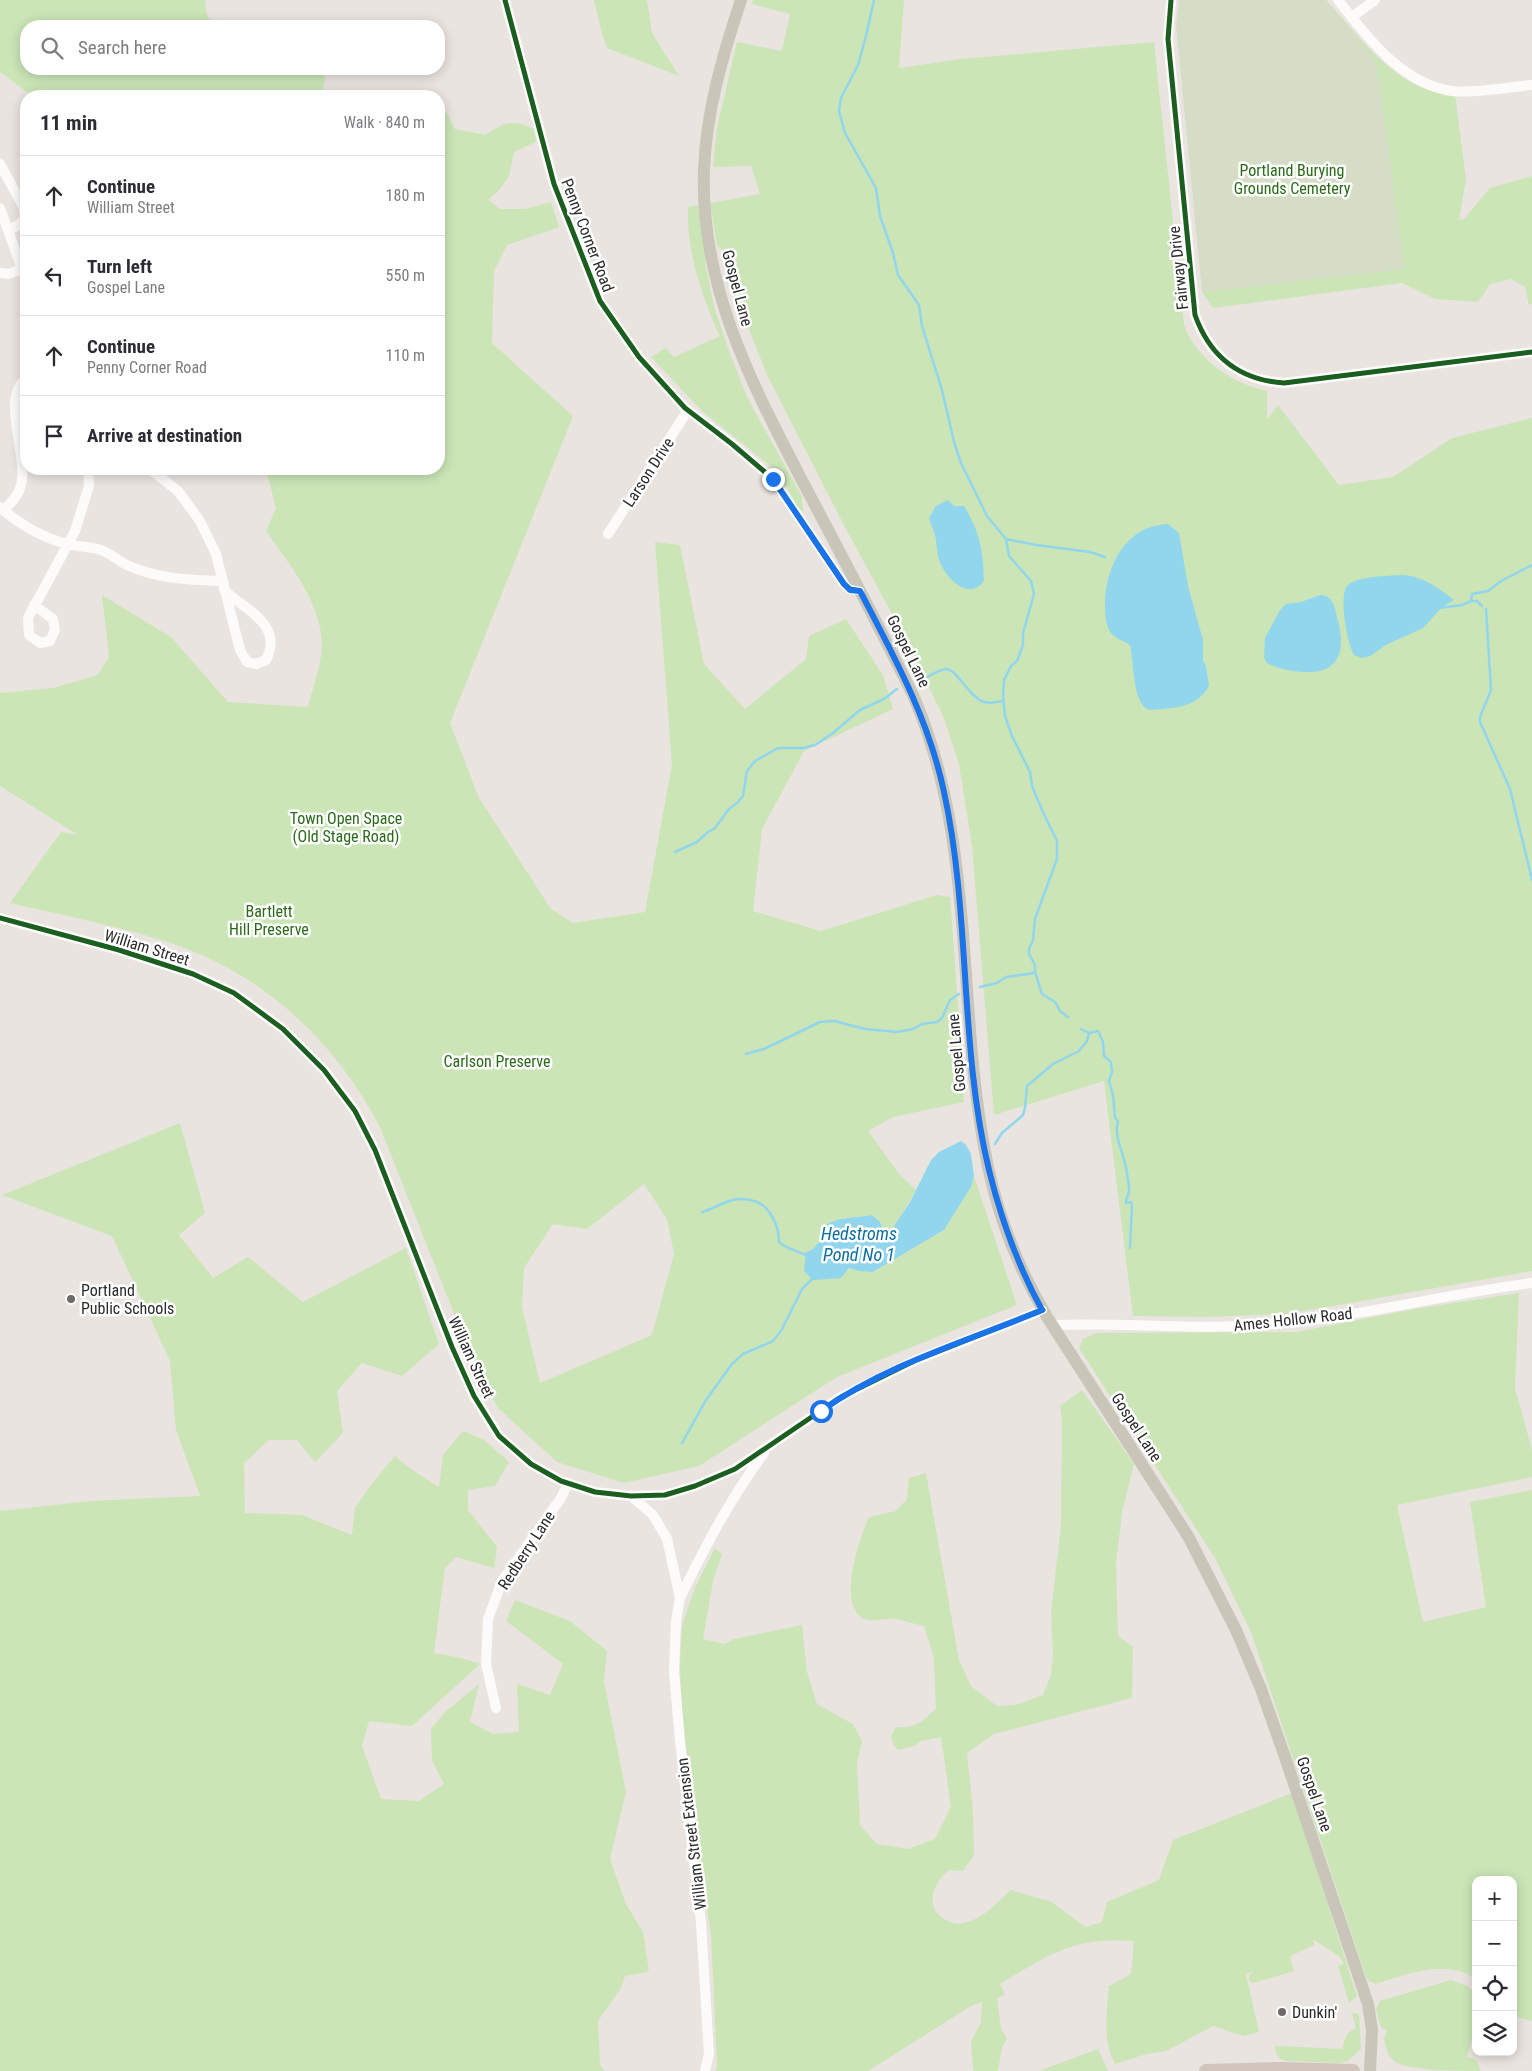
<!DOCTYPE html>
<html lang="en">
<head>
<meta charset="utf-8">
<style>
	:root { --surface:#fff; --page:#f7f7f7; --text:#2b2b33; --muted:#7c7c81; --line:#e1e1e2 }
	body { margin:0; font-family:"Roboto Condensed",sans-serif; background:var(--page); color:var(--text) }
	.controls { position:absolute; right:15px; bottom:15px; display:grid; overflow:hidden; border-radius:10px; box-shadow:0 2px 12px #0003 }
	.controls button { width:45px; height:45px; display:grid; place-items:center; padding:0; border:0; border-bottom:1px solid var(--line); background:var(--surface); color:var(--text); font:25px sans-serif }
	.stop { position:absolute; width:15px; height:15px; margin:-11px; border:4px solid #1a73e8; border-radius:50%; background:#fff }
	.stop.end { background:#1a73e8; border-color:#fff; box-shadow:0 1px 5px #0008 }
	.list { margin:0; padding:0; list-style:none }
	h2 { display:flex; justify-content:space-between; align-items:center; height:65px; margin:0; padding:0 20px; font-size:21px }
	h2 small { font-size:16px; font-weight:400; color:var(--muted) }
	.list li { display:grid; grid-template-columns:32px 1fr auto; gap:15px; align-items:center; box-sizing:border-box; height:80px; padding:0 20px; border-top:1px solid var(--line) }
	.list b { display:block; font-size:19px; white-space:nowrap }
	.list p { margin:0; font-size:16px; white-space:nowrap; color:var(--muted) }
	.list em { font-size:16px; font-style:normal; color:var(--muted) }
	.icon { flex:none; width:28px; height:28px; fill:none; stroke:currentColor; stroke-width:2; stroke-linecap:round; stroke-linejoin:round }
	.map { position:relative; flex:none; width:1532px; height:2071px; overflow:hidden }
	.search { position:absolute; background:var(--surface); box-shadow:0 2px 12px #0003; left:20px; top:20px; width:425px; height:55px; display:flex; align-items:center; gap:12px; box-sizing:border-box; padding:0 18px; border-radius:20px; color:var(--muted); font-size:19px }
	.panel { position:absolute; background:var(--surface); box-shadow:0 2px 12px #0003; left:20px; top:90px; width:425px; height:385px; border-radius:20px }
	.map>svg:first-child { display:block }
</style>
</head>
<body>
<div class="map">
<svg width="1532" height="2071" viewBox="0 0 1532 2071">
	<rect width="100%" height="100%" fill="#e9e4df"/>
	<path fill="#cbe5b7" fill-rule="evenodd" d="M0 0H205L207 15 214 26H26V69H326L322 96H32L0 72Z
		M594 0H647L652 33 679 76 607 48 602 34Z
		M753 0H904L899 68 961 59 1154 42 1184 325C1196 359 1233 384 1267 391V420L1278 405 1339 485 1393 477 1452 438 1532 418V1271L1287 1314 1205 1317 1133 1316 1104 1081 994 1115 972 846 959 764 950 736 943 716 906 640 846 529 768 377 741 309 727 255 717 245 710 203 760 194 751 166 713 167 717 127 737 42 782 51 790 14 752 4Z
		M1320 0H1326C1361 38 1398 93 1455 95L1466 179 1459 220 1464 219 1490 188 1532 176V304L1529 305 1525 287 1511 279 1490 284 1478 302 1435 299 1402 283 1213 308 1202 292 1404 269Z
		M439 109 447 113 455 129 485 135C504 123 512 118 534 129L536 142 514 152 509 176 500 189 488 200 500 209H525L551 202 559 227 507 245 494 271 492 343 573 416 450 723 479 798 551 909 573 923 645 912 672 765 655 542 680 545 704 664 745 709 806 659 809 636 846 619 883 675 893 709 804 751 762 829 753 911 821 931 937 895 950 897 962 1059 959 1060 964 1102 893 1117 868 1131 899 1174 916 1190 897 1222 885 1238 880 1222 872 1215C857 1218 837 1217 825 1225L821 1240 812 1251 849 1268 859 1271 874 1272 944 1230 971 1187 974 1176 1017 1305 837 1377 699 1466 624 1483 557 1462 498 1408 470 1354 380 1127C337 1044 268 978 179 946 126 927 65 916 10 903L61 832 78 835 0 786V693L53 688 98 675 109 657 102 595 171 637 228 702 308 707C312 690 319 672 321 655 328 611 290 565 266 531L276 508 268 477 262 469H439ZM644 1184 667 1219 674 1254 652 1335 540 1383 522 1307 524 1268 553 1224 587 1229Z
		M701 205 706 268 714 307 728 348 747 397 802 497 803 512 797 506 783 481 769 465 702 411 651 357 666 348 674 357 720 336C702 298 686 249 688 207Z
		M180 1123 205 1213 179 1235 213 1278 248 1257 303 1302 406 1248 439 1344 402 1376 362 1363 337 1391 343 1433 315 1462 297 1440H269L244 1463 245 1513 302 1515 352 1535 355 1508 373 1482 395 1456 415 1472 439 1487 443 1455 463 1431 484 1440 509 1462 495 1486 468 1490V1510L497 1547 494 1568 456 1557 445 1568 434 1653 461 1658 480 1664 412 1726 369 1721 362 1746 381 1799 419 1801 444 1784 432 1761 431 1729 445 1712 479 1684 470 1722 493 1734 519 1732 517 1684 550 1695 563 1664 506 1621 515 1600 570 1621 607 1651 604 1681 626 1792 610 1859 626 1904 643 1932 649 1972 625 1976 621 1988 598 2021 600 2065 605 2071H0V1511L90 1501 200 1496 176 1430 170 1361 112 1236 2 1195Z
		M1519 1293 1515 1388 1532 1450V1477L1397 1505 1423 1622 1486 1607 1470 1502 1532 1490V2021L1513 2016V1880H1476V1979C1446 1958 1407 1974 1376 1984L1369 1981 1366 1977 1251 1632 1215 1558 1079 1348 1083 1339 1096 1333 1296 1332 1415 1309Z
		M1082 1390 1134 1464 1122 1512 1116 1564 1118 1636 1133 1647 1132 1698 994 1734 967 1753 973 1811 974 1855 963 1871 949 1870C933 1883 923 1908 946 1920 952 1923 957 1925 964 1923 983 1919 997 1903 1011 1890L1052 1902 1085 1927 1102 1922 1107 1902 1159 1880 1173 1840 1292 1793 1357 1996 1349 2003 1338 1966 1344 1964 1339 1956 1314 1940V1945L1290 1956 1294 1971 1253 1983 1249 1980V1975L1254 1971 1246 1974 1259 2032 1243 2036 1213 2026 1166 2051 1146 2054 1115 2064C1102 2041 1107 2011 1109 1986L1131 1974 1134 1941C1075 1936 1048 1955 1000 1984L1005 1995 997 1998 1001 2029 1007 2038 1002 2048 998 2071H974L973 2069 971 2042 981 2022 982 2002 971 2006 868 2071H716L717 2065 711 1934 695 1833 682 1718 680 1664 682 1625 695 1588 715 1548 722 1554 713 1581 703 1639 724 1644 734 1639 802 1625 807 1672 817 1704 853 1724 862 1741 857 1764 860 1825 877 1844 908 1849 935 1839 951 1807 941 1737 921 1741 914 1746 898 1750 893 1744 891 1736 896 1727C916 1729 921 1722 936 1709L934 1658 924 1626C914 1624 904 1620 894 1619 886 1618 875 1622 867 1620 834 1610 860 1537 869 1517L896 1511 907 1499 909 1478 926 1473 959 1660 971 1686 997 1706 1016 1705 1043 1695 1051 1675 1053 1655 1051 1611 1061 1526 1062 1421 1060 1406Z
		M1451 1980 1467 1986 1476 1994V2025L1467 2057 1476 2060 1481 2071C1458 2071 1413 2071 1395 2062 1387 2056 1386 2047 1384 2038L1386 2035V2030L1381 2027 1376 2010 1380 2001Z
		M1352 2013 1359 2014 1361 2049 1348 2061 1339 2063 1286 2061C1279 2059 1275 2054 1275 2046L1343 2049C1344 2039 1346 2032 1356 2028Z
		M1098 2049 1108 2071H1039Z"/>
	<path fill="#d5ddc6" d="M1179 0H1326L1374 58 1382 97 1404 269 1202 292 1176 25Z"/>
	<path fill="#91d6ec" d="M948 500 954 506H964C980 532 983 550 984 581 968 602 945 577 939 560 937 554 937 546 936 540 935 533 931 525 929 518L936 506Z
		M1168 524 1179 533 1188 586 1203 640V660L1206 666 1209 686C1203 697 1191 705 1178 707 1172 708 1152 711 1147 709 1132 700 1134 660 1130 645 1124 641 1116 639 1111 633 1106 626 1105 615 1105 607 1104 569 1125 525 1168 524Z
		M1401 575C1421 575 1439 588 1454 600L1442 607 1423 628 1386 645 1370 656 1362 658 1354 655C1347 644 1338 594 1348 585 1358 576 1388 576 1401 575Z
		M1320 595C1324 595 1327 596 1330 599 1335 604 1336 614 1338 621 1346 651 1339 674 1304 672 1291 671 1279 669 1267 663L1264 658 1265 638 1280 610 1286 604 1301 602Z
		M961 1141 966 1145 971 1154 974 1176 971 1187 944 1230 873 1272 859 1271 849 1268 841 1278 813 1280 804 1271 806 1252 812 1250 821 1240 825 1225C837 1217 857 1218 872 1215L880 1222 886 1238 910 1202 931 1160 939 1152Z"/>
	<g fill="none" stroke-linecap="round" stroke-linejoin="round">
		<path stroke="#91d6ec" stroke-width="2.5" d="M874 0 866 36 858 65 841 98 839 111 845 133 876 188 880 216 893 253 898 275 919 305 922 326 942 390 954 442 961 463 987 516 1006 539 1036 545 1090 552 1105 557
			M1006 539 1009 556 1031 581 1034 594 1023 633V645L1017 661 1011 666 1004 680 1003 696 1005 716 1012 736 1030 772 1032 786 1042 810 1057 841V859L1035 919 1033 940 1029 949V954L1035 965V972L1042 994 1055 1002 1060 1011 1068 1017
			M1471 601H1477L1482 606
			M1439 608 1462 605 1471 601 1472 594 1488 591 1501 581 1532 565
			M1486 609 1491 690 1480 717V722L1510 789 1532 880
			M920 681C928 677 937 670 946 669 957 669 969 697 984 702 990 704 997 702 1003 701
			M675 852 697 842 708 832 715 828 729 809 737 803 743 796 747 771 755 761 778 748H803L815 745 833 733 860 710 884 699 897 689
			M980 987 997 983 1006 977 1035 973
			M1081 1029 1089 1033 1098 1031 1103 1042 1104 1056 1111 1062 1112 1072 1109 1081 1113 1095 1115 1117 1118 1122C1113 1135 1125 1157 1127 1172 1127 1178 1130 1187 1129 1192 1128 1197 1126 1198 1126 1203L1131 1202 1132 1205 1130 1248
			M746 1054 764 1049 820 1022 834 1021 865 1029 897 1032 913 1029 922 1024 937 1022 942 1018 950 1000 959 994
			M995 1144 1002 1133 1023 1115 1025 1108 1027 1086 1053 1064 1079 1051 1087 1041 1089 1033
			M702 1212C711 1210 716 1206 724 1203 740 1196 760 1198 770 1213 776 1223 779 1230 779 1242 783 1247 799 1252 806 1255
			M682 1443 706 1400 732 1364 743 1354 773 1341 781 1331 802 1289 814 1277"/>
		<path stroke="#fcfbfa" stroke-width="10" d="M505 0 554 184 600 301 639 357 685 408 732 444 773 479 844 584 850 589 860 591
			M1171 0 1168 39 1195 315C1210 357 1240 380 1284 383L1532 352
			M1338 0C1367 37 1402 84 1452 91 1472 94 1511 87 1532 85
			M1352 17 1375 0
			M0 164 24 208 25 218 20 224 9 230
			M0 208 26 280
			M0 273 9 274 26 267
			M150 469 178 491 200 521 216 554 240 650 247 662 256 664 266 660C284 624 245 610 224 590
			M0 507C19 524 41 537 67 544 78 547 90 546 101 550 110 553 118 561 127 565 157 579 190 580 222 581
			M4 510C10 503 19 496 21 485 29 455 0 400 26 378
			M608 534 688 410
			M34 605 53 619 55 630 50 641 40 643 29 635 28 618 75 531 89 486 88 469
			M0 918 119 950 193 974 234 993 283 1029 324 1070 355 1111 375 1150 452 1347 474 1396 499 1436 531 1464 561 1481 595 1492 631 1496 665 1495 695 1486 735 1469 841 1397 914 1361 1043 1310
			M1052 1325C1126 1322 1199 1331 1273 1324 1360 1317 1445 1294 1532 1283
			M631 1496 653 1515 667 1539 680 1598 676 1621 674 1672 680 1741 701 1923 709 2054 705 2071
			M680 1598C705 1547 730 1499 764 1453
			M496 1708 486 1664 488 1619 502 1581 561 1498 568 1483"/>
		<path stroke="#cac5b9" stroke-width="12" d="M741 0C723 54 706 112 704 170 700 289 754 388 807 490 843 558 879 626 913 695 978 844 955 1011 988 1167 999 1219 1020 1271 1047 1317L1188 1536 1236 1630 1261 1689 1285 1757 1368 2004 1372 2030 1370 2071"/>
		<path stroke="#d0c4bc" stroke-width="14" d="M1206 2071 1282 2069 1353 2071"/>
		<defs>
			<path id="cycleway" d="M505 0 554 184 600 301 639 357 685 408 732 444 773 479 844 584 850 589 860 591
				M1171 0 1168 39 1195 315C1210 357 1240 380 1284 383L1532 352
				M0 918 119 950 193 974 234 993 283 1029 324 1070 355 1111 375 1150 452 1347 474 1396 499 1436 531 1464 561 1481 595 1492 631 1496 665 1495 695 1486 735 1469 841 1397 914 1361 1043 1310"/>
		</defs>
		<use href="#cycleway" stroke="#fff" stroke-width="8"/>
		<use href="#cycleway" stroke="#1b5e20" stroke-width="5"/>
	</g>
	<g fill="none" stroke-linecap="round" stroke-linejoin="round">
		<path stroke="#1a73e8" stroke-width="6" d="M773 479 844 584 850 590 860 591C894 656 929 720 944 792 971 915 959 1047 989 1170 1001 1219 1018 1266 1042 1310 968 1341 887 1364 821 1411"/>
	</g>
	<g fill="#6d6b69" stroke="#fff" stroke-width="2">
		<circle cx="71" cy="1299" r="5"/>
		<circle cx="1282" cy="2012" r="5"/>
	</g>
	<g text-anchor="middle" stroke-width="5" stroke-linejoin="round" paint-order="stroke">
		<g font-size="16" fill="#2a6a18" stroke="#fff">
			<text x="1292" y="176">Portland Burying<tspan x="1292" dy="18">Grounds Cemetery</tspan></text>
			<text x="346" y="824">Town Open Space<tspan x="346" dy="18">(Old Stage Road)</tspan></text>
			<text x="269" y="917">Bartlett<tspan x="269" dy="18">Hill Preserve</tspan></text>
			<text x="497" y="1067">Carlson Preserve</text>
		</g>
		<g font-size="16" fill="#2a2a2a" stroke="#fff">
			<text transform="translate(588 235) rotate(69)" y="6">Penny Corner Road</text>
			<text transform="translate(1178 268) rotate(-96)" y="6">Fairway Drive</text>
			<text transform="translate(738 288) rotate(75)" y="6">Gospel Lane</text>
			<text transform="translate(648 472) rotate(-57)" y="6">Larson Drive</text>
			<text transform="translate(909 651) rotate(64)" y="6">Gospel Lane</text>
			<text transform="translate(147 947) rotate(17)" y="6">William Street</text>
			<text transform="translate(956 1053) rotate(-95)" y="6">Gospel Lane</text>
			<text transform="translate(1293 1319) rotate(-6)" y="6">Ames Hollow Road</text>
			<text transform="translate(472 1357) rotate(65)" y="6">William Street</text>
			<text transform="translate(1137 1427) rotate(57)" y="6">Gospel Lane</text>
			<text transform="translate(526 1550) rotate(-57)" y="6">Redberry Lane</text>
			<text transform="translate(1315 1794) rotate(71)" y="6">Gospel Lane</text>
			<text transform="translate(691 1834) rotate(-97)" y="6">William Street Extension</text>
		</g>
		<g font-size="16" fill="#2a2a2a" stroke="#fff" text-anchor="start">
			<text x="81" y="1296">Portland<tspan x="81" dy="18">Public Schools</tspan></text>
			<text x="1292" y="2018">Dunkin'</text>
		</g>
		<g font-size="18" font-style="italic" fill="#096e9f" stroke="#fff">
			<text x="859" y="1240">Hedstroms<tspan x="859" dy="21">Pond No 1</tspan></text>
		</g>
	</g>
</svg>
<div class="controls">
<button>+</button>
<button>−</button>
<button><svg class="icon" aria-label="locate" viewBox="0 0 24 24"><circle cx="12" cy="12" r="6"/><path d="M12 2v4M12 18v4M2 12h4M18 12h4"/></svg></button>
<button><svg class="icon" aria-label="layers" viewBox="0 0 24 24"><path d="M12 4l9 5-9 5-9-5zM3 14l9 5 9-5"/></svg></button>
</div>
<div class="stop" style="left:821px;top:1411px"></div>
<div class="stop end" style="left:773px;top:479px"></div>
<div class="search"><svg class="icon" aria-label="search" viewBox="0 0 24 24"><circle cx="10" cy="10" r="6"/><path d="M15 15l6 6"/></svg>Search here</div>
<section class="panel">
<h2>11 min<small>Walk · 840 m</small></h2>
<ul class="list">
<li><svg class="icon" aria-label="ahead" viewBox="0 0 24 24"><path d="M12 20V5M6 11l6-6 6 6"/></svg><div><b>Continue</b><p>William Street</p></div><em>180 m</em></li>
<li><svg class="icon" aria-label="left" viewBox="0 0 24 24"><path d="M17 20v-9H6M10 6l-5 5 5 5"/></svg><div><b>Turn left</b><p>Gospel Lane</p></div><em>550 m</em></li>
<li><svg class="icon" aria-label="ahead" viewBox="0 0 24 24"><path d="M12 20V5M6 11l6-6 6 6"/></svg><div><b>Continue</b><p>Penny Corner Road</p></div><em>110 m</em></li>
<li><svg class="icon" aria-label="arrive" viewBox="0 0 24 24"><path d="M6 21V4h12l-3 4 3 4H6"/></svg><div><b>Arrive at destination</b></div></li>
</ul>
</section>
</div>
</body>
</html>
